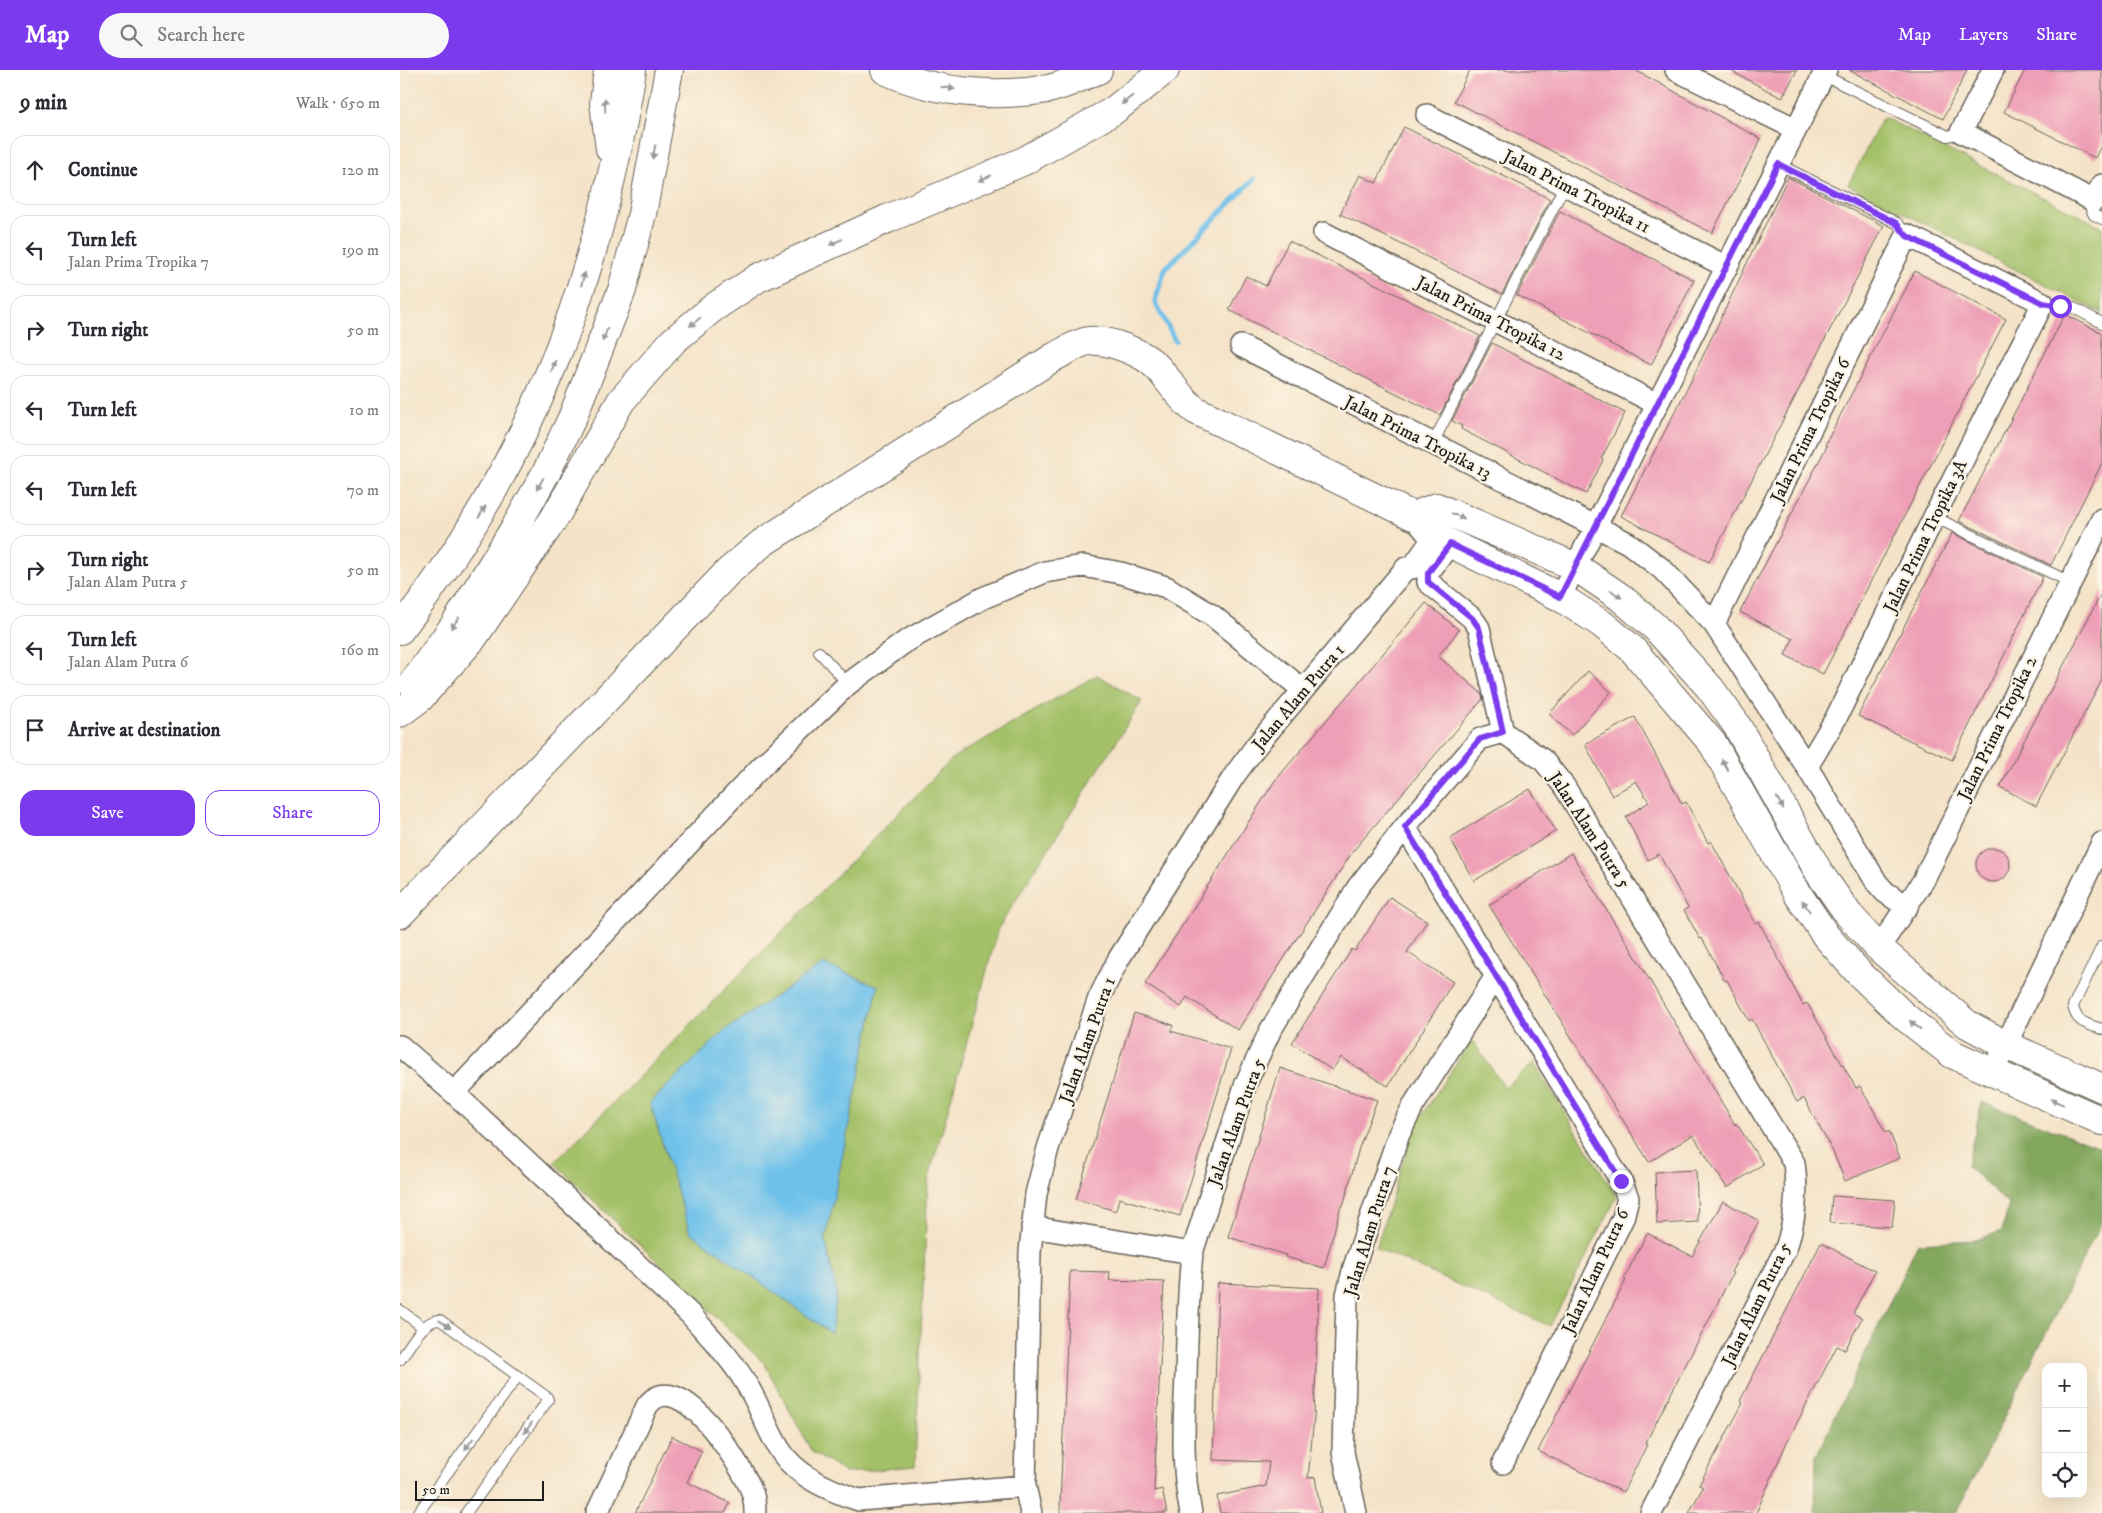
<!DOCTYPE html>
<html lang="en">
<head>
<meta charset="utf-8">
<style>
	:root { --surface:#fff; --page:#f7f7f7; --text:#2b2b33; --muted:#7c7c81; --line:#e1e1e2; --accent:#7c3aed }
	body { margin:0; font-family:"IM FELL DW Pica",serif; background:var(--page); color:var(--text) }
	.controls { position:absolute; right:15px; bottom:15px; display:grid; overflow:hidden; border-radius:10px; box-shadow:0 5px 20px #0002 }
	.controls button { width:45px; height:45px; display:grid; place-items:center; padding:0; border:0; border-bottom:1px solid var(--line); background:var(--surface); color:var(--text); font:25px sans-serif }
	.scale { position:absolute; left:15px; bottom:12px; width:129px; box-sizing:border-box; padding-left:5px; border:2px solid #1c1c1c; border-top:0; font-size:14px; line-height:18px; white-space:nowrap; color:#1c1c1c; -webkit-text-stroke:4px #fcf5e5; paint-order:stroke }
	.stop { position:absolute; width:15px; height:15px; margin:-11px; border:4px solid #7c3aed; border-radius:50%; background:#fff }
	.stop.end { background:#7c3aed; border-color:#fff; box-shadow:0 1px 5px #0008 }
	.list { margin:0; padding:0; list-style:none }
	h2 { display:flex; justify-content:space-between; align-items:center; height:65px; margin:0; padding:0 20px; font-size:21px }
	h2 small { font-size:16px; font-weight:400; color:var(--muted) }
	.list li { display:grid; grid-template-columns:32px 1fr auto; gap:15px; align-items:center; box-sizing:border-box; height:70px; margin:0 10px 10px; padding:0 10px; border:1px solid var(--line); border-radius:15px }
	.list b { display:block; font-size:19px; white-space:nowrap }
	.list p { margin:0; font-size:16px; white-space:nowrap; color:var(--muted) }
	.list em { font-size:16px; font-style:normal; color:var(--muted) }
	.actions { display:flex; gap:10px; padding:15px 20px }
	.actions a { flex:1; padding:11px 0; border:1px solid var(--accent); border-radius:15px; text-align:center; font-size:18px; color:var(--accent) }
	.actions .main { background:var(--accent); color:#fff }
	.icon { flex:none; width:28px; height:28px; fill:none; stroke:currentColor; stroke-width:2; stroke-linecap:round; stroke-linejoin:round }
	.map { position:relative; flex:none; width:1702px; height:1443px; overflow:hidden }
	header { display:flex; align-items:center; gap:30px; box-sizing:border-box; height:70px; padding:0 25px; background:var(--accent); color:#fff }
	header strong { font-size:24px }
	nav { display:flex; gap:28px; margin-inline-start:auto; font-size:18px }
	.search { width:350px; height:45px; background:var(--page); display:flex; align-items:center; gap:12px; box-sizing:border-box; padding:0 18px; border-radius:28px; color:var(--muted); font-size:19px }
	main { display:flex }
	aside { flex:1; background:var(--surface) }
	.map>svg:first-child { display:block }
</style>
</head>
<body>
<header>
<strong>Map</strong>
<div class="search"><svg class="icon" aria-label="search" viewBox="0 0 24 24"><circle cx="10" cy="10" r="6"/><path d="M15 15l6 6"/></svg>Search here</div>
<nav><a>Map</a><a>Layers</a><a>Share</a></nav>
</header>
<main>
<aside>
<h2>9 min<small>Walk · 650 m</small></h2>
<ul class="list">
<li><svg class="icon" aria-label="ahead" viewBox="0 0 24 24"><path d="M12 20V5M6 11l6-6 6 6"/></svg><div><b>Continue</b></div><em>120 m</em></li>
<li><svg class="icon" aria-label="left" viewBox="0 0 24 24"><path d="M17 20v-9H6M10 6l-5 5 5 5"/></svg><div><b>Turn left</b><p>Jalan Prima Tropika 7</p></div><em>190 m</em></li>
<li><svg class="icon" aria-label="right" viewBox="0 0 24 24"><path d="M7 20v-9h11M14 6l5 5-5 5"/></svg><div><b>Turn right</b></div><em>50 m</em></li>
<li><svg class="icon" aria-label="left" viewBox="0 0 24 24"><path d="M17 20v-9H6M10 6l-5 5 5 5"/></svg><div><b>Turn left</b></div><em>10 m</em></li>
<li><svg class="icon" aria-label="left" viewBox="0 0 24 24"><path d="M17 20v-9H6M10 6l-5 5 5 5"/></svg><div><b>Turn left</b></div><em>70 m</em></li>
<li><svg class="icon" aria-label="right" viewBox="0 0 24 24"><path d="M7 20v-9h11M14 6l5 5-5 5"/></svg><div><b>Turn right</b><p>Jalan Alam Putra 5</p></div><em>50 m</em></li>
<li><svg class="icon" aria-label="left" viewBox="0 0 24 24"><path d="M17 20v-9H6M10 6l-5 5 5 5"/></svg><div><b>Turn left</b><p>Jalan Alam Putra 6</p></div><em>160 m</em></li>
<li><svg class="icon" aria-label="arrive" viewBox="0 0 24 24"><path d="M6 21V4h12l-3 4 3 4H6"/></svg><div><b>Arrive at destination</b></div></li>
</ul>
<div class="actions"><a class="main">Save</a><a>Share</a></div>
</aside>
<div class="map">
<svg width="1702" height="1443" viewBox="0 0 1702 1443">
	<rect width="100%" height="100%" fill="#fcf5e5"/>
	<filter id="ink" filterUnits="userSpaceOnUse"><feTurbulence type="fractalNoise" baseFrequency=".02" numOctaves="2"/><feDisplacementMap in="SourceGraphic" scale="10" xChannelSelector="R" yChannelSelector="G"/><feConvolveMatrix kernelMatrix="1 2 1 2 8 2 1 2 1" color-interpolation-filters="sRGB"/></filter>
	<filter id="wash" filterUnits="userSpaceOnUse"><feTurbulence type="fractalNoise" baseFrequency=".0096" numOctaves="4" result="noise"/><feDisplacementMap in="SourceGraphic" scale="20" xChannelSelector="R" yChannelSelector="G"/><feGaussianBlur stdDeviation="1.12" result="paint"/><feColorMatrix in="noise" values="0 0 0 0 0 0 0 0 0 0 0 0 0 0 0 0 0 1.4 0 .05"/><feComposite in="paint" operator="in"/></filter>
	<g filter="url(#wash)">
		<rect width="100%" height="100%" fill="#f4e3c8"/>
		<path fill="#a4c169" stroke="#606e42" d="M1483 47 1702 157V243L1448 115Z
			M697 605 742 631 599 857 528 1111 515 1396 446 1403 412 1382 364 1293 154 1093 554 687Z
			M1072 970 1105 1018 1134 993 1217 1127 1150 1256 976 1178 1014 1057Z"/>
		<path fill="#83a75d" stroke="#50623c" d="M1582 1032 1702 1078V1151L1556 1443H1415L1416 1386 1518 1173 1576 1170 1602 1161 1609 1134 1567 1096Z"/>
		<path fill="#6ec1ea" stroke="#456e83" d="M423 894 478 916 425 1170 437 1224 431 1263 290 1162 250 1033 324 961Z"/>
		<g fill="none" stroke-linecap="round" stroke-linejoin="round">
			<path stroke="#6ec1ea" stroke-width="5" d="M775 271 755 231 765 199 854 109"/>
		</g>
		<g id="blocks">
			<path fill="#ee9eb6" d="M1070 0H1235L1361 69 1312 163 1054 31Z
				M1329 0H1397L1382 28Z
				M1449 0H1567L1543 49Z
				M1625 0H1702V74L1695 88 1604 42Z
				M1004 57 1150 129 1102 224 940 144 960 105 976 113Z
				M1388 107 1484 156 1309 492 1221 446 1291 311Z
				M1160 141 1294 210 1251 295 1117 225Z
				M889 171 1080 266 1040 345 829 240 846 206 866 216Z
				M1515 201 1606 249 1423 604 1385 585 1393 569 1340 542 1427 376 1425 375Z
				M1665 244 1702 263V393L1651 495 1559 451Z
				M1092 273 1225 343 1201 389 1203 390 1186 424 1061 359 1062 356 1052 351Z
				M1552 463 1643 507 1552 690 1458 646Z
				M1702 522V610L1636 736 1600 717Z
				M1026 533 1059 560 1038 586 1081 623 1083 629 953 781 838 960 787 927 781 937 745 914 874 712Z
				M1188 601 1211 622 1172 665 1149 644Z
				M1235 647 1282 734 1286 732 1308 773 1311 771 1356 854 1359 852 1403 935 1407 933 1456 1018 1460 1016 1486 1063 1489 1061 1500 1088 1445 1111 1433 1082 1404 1028 1397 1032 1352 949 1349 951 1327 910 1325 911 1302 868 1300 869 1284 840 1288 838 1259 784 1248 790 1226 747 1249 732 1236 711 1212 726 1185 674Z
				M1130 719 1156 761 1074 811 1050 768Z
				M1576 795a17 17 0 1 1 34 0a17 17 0 1 1-34 0Z
				M1171 783 1239 892 1335 1055 1336 1053 1363 1094 1327 1118 1293 1065 1249 1092 1089 835Z
				M990 827 1027 851 1007 882 1053 912 988 1016 941 987 932 1000 892 973 952 879 955 881Z
				M734 943 773 955 771 961 831 979 780 1146 719 1128 716 1141 676 1129Z
				M880 998 977 1030 959 1078 943 1136H941L924 1198 885 1187 886 1185 828 1167Z
				M1296 1100 1298 1152 1257 1154 1255 1102Z
				M1432 1126 1495 1130 1492 1157 1430 1153Z
				M1323 1131 1359 1151 1331 1202 1333 1203 1245 1374 1247 1375 1223 1422 1138 1381 1226 1210 1224 1209 1247 1163 1292 1186Z
				M1421 1173 1475 1201 1453 1243 1462 1248 1445 1280 1437 1276 1387 1372 1356 1443H1289L1303 1417 1299 1415 1343 1333 1340 1331Z
				M670 1201 710 1202 709 1210 764 1212 754 1421 762 1419 767 1443H661L660 1435Z
				M818 1213 919 1218 914 1348 908 1408 915 1407 921 1443H820L817 1426 866 1416 869 1392 813 1390Z
				M272 1366 302 1381 287 1412 330 1433 325 1443H235Z"/>
		</g>
	</g>
	<g filter="url(#ink)">
		<use href="#blocks" fill-opacity="0" stroke="#686258" stroke-width="1"/>
		<g fill="none" stroke-linecap="round" stroke-linejoin="round">
			<defs>
				<path id="lane" d="M1423 5 1548 66 1561 62
					M1378 94 1497 153 1507 165
					M1694 131 1691 139 1694 145 1702 149
					M1643 233 1670 236 1702 253
					M1032 375 1165 115
					M1534 447 1670 512
					M419 582 448 614
					M1702 876 1673 936C1676 953 1687 954 1702 959
					M0 1240 24 1258
					M0 1290C9 1278 23 1249 40 1250L147 1327 148 1330 66 1443
					M18 1443 118 1306"/>
				<path id="street" d="M1276 0 1396 59
					M1593 0 1561 62 1694 131 1702 115
					M1027 45 1327 197
					M924 163 1257 334
					M841 276 1228 473 1262 499 1314 554 1407 697 1477 813 1485 822 1507 837
					M1050 474 1028 503V512L1072 548 1079 558 1103 662
					M1006 498H1012L1035 466 1026 462 1013 446
					M1160 527 1426 0
					M1314 554 1507 165 1643 233 1534 447 1436 648 1407 697
					M1005 757 1221 1111 1228 1128 1223 1148 1103 1393
					M1479 878 1523 811 1702 449
					M0 976 54 1023 290 1244C310 1267 332 1289 347 1315 360 1336 367 1360 380 1380 397 1407 431 1421 459 1430L625 1416
					M1592 1004 1702 773
					M54 1023 362 696 448 614 505 572 583 528 645 502 683 496 721 503 766 517 813 546 903 620
					M632 1157 792 1183
					M197 1443 247 1336C278 1293 338 1391 350 1417 354 1425 355 1434 355 1443
					M631 1443 625 1416 630 1182 636 1124 648 1078 699 928 718 890 834 706 856 676 1006 498
					M791 1443C781 1397 784 1352 786 1306 787 1265 788 1224 792 1183L846 1013 870 961 958 817 1005 757 1080 669 1103 662 1143 690 1164 716 1394 1093C1398 1120 1395 1152 1386 1178L1251 1443
					M956 1443 943 1382 947 1225 954 1197 999 1064 1013 1036 1096 906"/>
				<path id="secondary" d="M1035 466 1160 527 1202 554 1232 579 1313 674 1397 823 1426 866 1459 903 1505 947 1552 984 1702 1051
					M0 844 328 502 362 473 654 287C664 282 679 272 689 271 708 269 744 283 757 297 770 311 779 328 795 340L1013 446 1037 437 1176 497 1220 527 1255 557 1310 618 1336 654 1420 804 1449 845 1479 878 1567 954 1606 975 1702 1018"/>
				<path id="highway" d="M208 0 204 33 210 79
					M485 0C534 23 594 28 648 19 664 16 682 6 698 0
					M0 560C131 392 199 209 232 0
					M12 614 56 553 116 456 147 401 173 346 222 220 242 144 269 0
					M0 643 20 628 73 568 155 447 221 331 273 271 313 238 358 208 487 149 624 91 713 41 765 0"/>
			</defs>
			<use href="#lane" stroke="#686258" stroke-width="12"/>
			<use href="#street" stroke="#686258" stroke-width="24"/>
			<use href="#secondary" stroke="#686258" stroke-width="30"/>
			<use href="#highway" stroke="#686258" stroke-width="30"/>
			<use href="#lane" stroke="#fff" stroke-width="10"/>
			<use href="#street" stroke="#fff" stroke-width="21"/>
			<use href="#secondary" stroke="#fff" stroke-width="28"/>
			<use href="#highway" stroke="#fff" stroke-width="28"/>
		</g>
		<defs><path id="oneway-solid" d="M-6-.8H1V-3.2L6.5 0L1 3.2V.8H-6Z" transform="scale(1.25)"/></defs>
		<g fill="#999">
			<use href="#oneway-solid" transform="translate(548 18) rotate(10)"/>
			<use href="#oneway-solid" transform="translate(727 30) rotate(142)"/>
			<use href="#oneway-solid" transform="translate(205 35) rotate(-92)"/>
			<use href="#oneway-solid" transform="translate(254 82) rotate(101)"/>
			<use href="#oneway-solid" transform="translate(585 108) rotate(157)"/>
			<use href="#oneway-solid" transform="translate(436 172) rotate(155)"/>
			<use href="#oneway-solid" transform="translate(183 209) rotate(-74)"/>
			<use href="#oneway-solid" transform="translate(295 252) rotate(141)"/>
			<use href="#oneway-solid" transform="translate(205 265) rotate(111)"/>
			<use href="#oneway-solid" transform="translate(153 297) rotate(-68)"/>
			<use href="#oneway-solid" transform="translate(140 414) rotate(119)"/>
			<use href="#oneway-solid" transform="translate(82 442) rotate(-59)"/>
			<use href="#oneway-solid" transform="translate(1058 446) rotate(23)"/>
			<use href="#oneway-solid" transform="translate(1216 524) rotate(36)"/>
			<use href="#oneway-solid" transform="translate(55 553) rotate(124)"/>
			<use href="#oneway-solid" transform="translate(1325 695) rotate(-119)"/>
			<use href="#oneway-solid" transform="translate(1380 733) rotate(61)"/>
			<use href="#oneway-solid" transform="translate(1406 836) rotate(-124)"/>
			<use href="#oneway-solid" transform="translate(1515 955) rotate(-142)"/>
			<use href="#oneway-solid" transform="translate(1657 1032) rotate(-157)"/>
			<use href="#oneway-solid" transform="translate(45 1254) rotate(32)"/>
			<use href="#oneway-solid" transform="translate(128 1358) rotate(126)"/>
			<use href="#oneway-solid" transform="translate(69 1374) rotate(126)"/>
		</g>
	</g>
	<g fill="none" stroke-linecap="round" stroke-linejoin="round" filter="url(#ink)">
		<path stroke="#7c3aed" stroke-width="6" d="M1221 1111 1005 757 1080 669 1103 662 1079 558 1072 548 1028 512V503L1050 474 1160 527 1378 94 1496 153 1507 166 1643 233 1660 236"/>
	</g>
	<g text-anchor="middle" stroke-width="4.5" stroke-linejoin="round" paint-order="stroke">
		<g font-size="18" fill="#1c1c1c" stroke="#fcf5e5">
			<text transform="translate(1177 121) rotate(27)" y="6">Jalan Prima Tropika 11</text>
			<text transform="translate(1091 248) rotate(27)" y="6">Jalan Prima Tropika 12</text>
			<text transform="translate(1410 360) rotate(-64)" y="6">Jalan Prima Tropika 6</text>
			<text transform="translate(1018 367) rotate(27)" y="6">Jalan Prima Tropika 13</text>
			<text transform="translate(1525 466) rotate(-64)" y="6">Jalan Prima Tropika 3A</text>
			<text transform="translate(898 627) rotate(-50)" y="6">Jalan Alam Putra 1</text>
			<text transform="translate(1597 658) rotate(-64)" y="6">Jalan Prima Tropika 2</text>
			<text transform="translate(1190 760) rotate(57)" y="6">Jalan Alam Putra 5</text>
			<text transform="translate(687 970) rotate(-70)" y="6">Jalan Alam Putra 1</text>
			<text transform="translate(836 1052) rotate(-70)" y="6">Jalan Alam Putra 5</text>
			<text transform="translate(969 1161) rotate(-73)" y="6">Jalan Alam Putra 7</text>
			<text transform="translate(1195 1201) rotate(-65)" y="6">Jalan Alam Putra 6</text>
			<text transform="translate(1356 1234) rotate(-64)" y="6">Jalan Alam Putra 5</text>
		</g>
	</g>
</svg>
<div class="controls">
<button>+</button>
<button>−</button>
<button><svg class="icon" aria-label="locate" viewBox="0 0 24 24"><circle cx="12" cy="12" r="6"/><path d="M12 2v4M12 18v4M2 12h4M18 12h4"/></svg></button>
</div>
<div class="scale">50 m</div>
<div class="stop" style="left:1660px;top:236px"></div>
<div class="stop end" style="left:1221px;top:1111px"></div>
</div>
</main>
</body>
</html>
